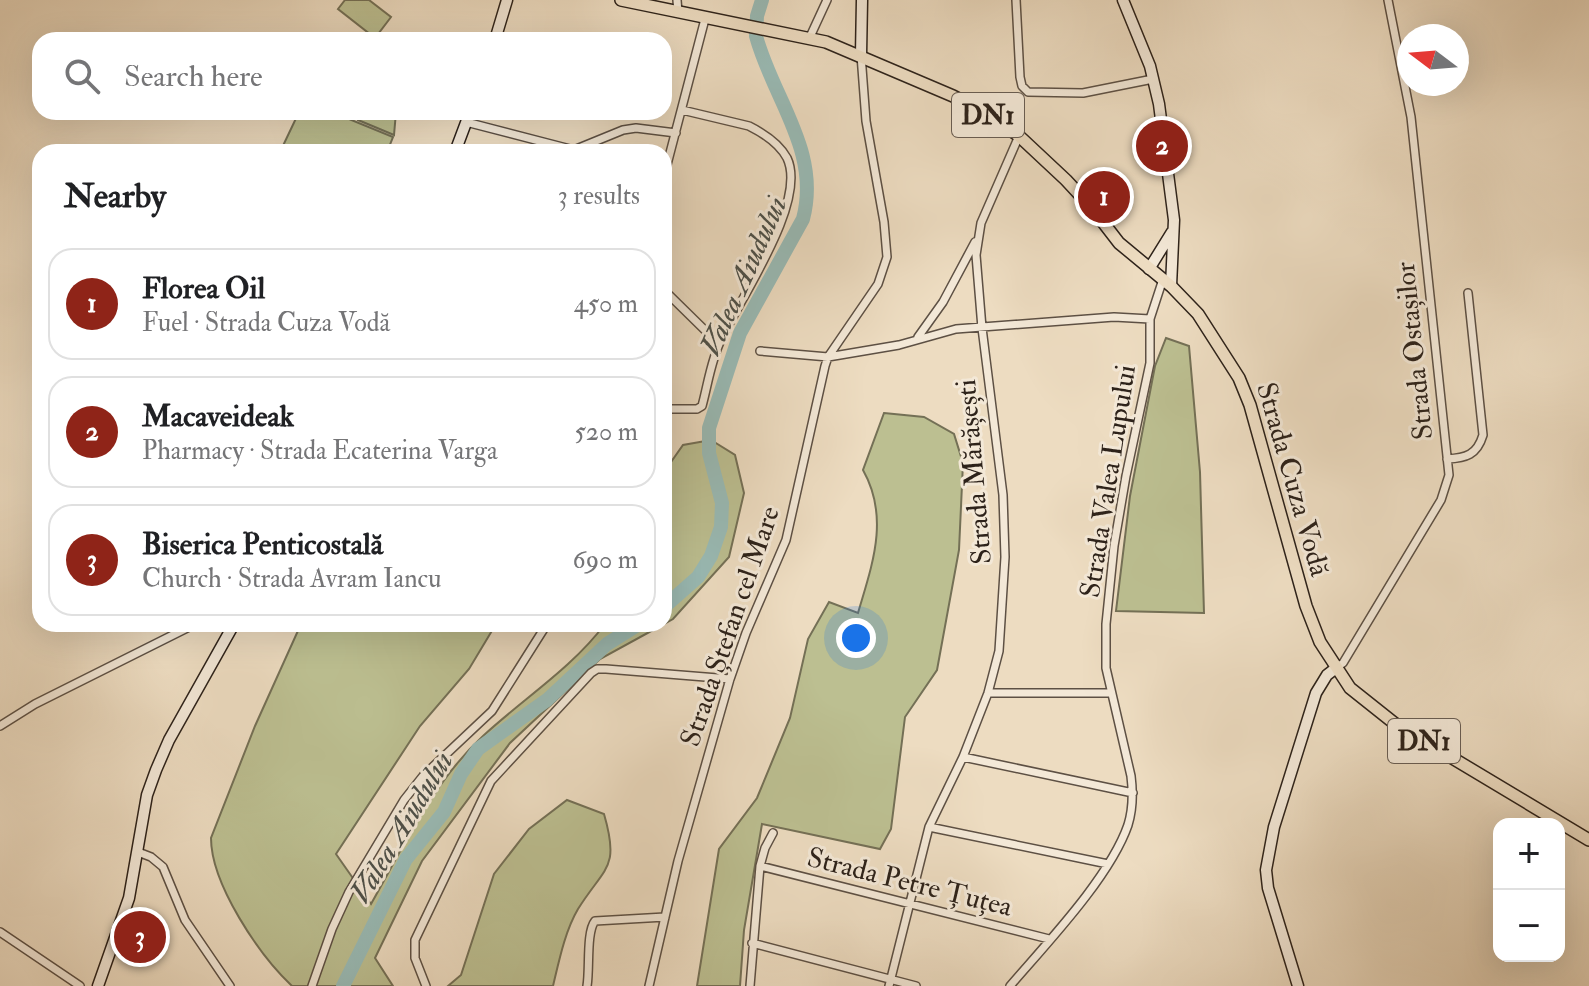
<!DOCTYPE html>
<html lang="en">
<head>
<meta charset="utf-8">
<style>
	:root { --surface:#fff; --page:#f2f2f2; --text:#202124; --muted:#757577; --line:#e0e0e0; --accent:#8f2418 }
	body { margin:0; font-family:"IM FELL Double Pica",serif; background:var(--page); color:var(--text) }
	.controls { position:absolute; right:24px; bottom:24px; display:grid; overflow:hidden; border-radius:16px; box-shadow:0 8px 32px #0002 }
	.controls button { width:72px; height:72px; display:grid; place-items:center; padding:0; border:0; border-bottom:2px solid var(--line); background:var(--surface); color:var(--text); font:40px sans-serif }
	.compass { position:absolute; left:1397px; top:24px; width:72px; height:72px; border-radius:50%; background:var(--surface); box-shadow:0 8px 32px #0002; rotate:286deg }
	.you { position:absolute; left:856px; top:638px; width:28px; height:28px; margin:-20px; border:6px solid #fff; border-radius:50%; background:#1a73e8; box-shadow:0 0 0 12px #1a73e833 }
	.badge { display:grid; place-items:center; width:52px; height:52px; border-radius:50%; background:var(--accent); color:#fff; font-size:26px; font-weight:700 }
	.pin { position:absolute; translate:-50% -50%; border:4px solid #fff; box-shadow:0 2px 8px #0006 }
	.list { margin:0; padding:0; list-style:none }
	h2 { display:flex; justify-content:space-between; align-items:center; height:104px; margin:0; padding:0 32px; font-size:34px }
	h2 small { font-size:26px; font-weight:400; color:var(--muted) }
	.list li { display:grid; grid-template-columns:52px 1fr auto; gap:24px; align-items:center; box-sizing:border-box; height:112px; margin:0 16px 16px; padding:0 16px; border:2px solid var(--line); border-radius:24px }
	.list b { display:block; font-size:30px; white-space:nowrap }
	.list p { margin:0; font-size:26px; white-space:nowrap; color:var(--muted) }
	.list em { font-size:26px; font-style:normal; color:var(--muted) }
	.icon { flex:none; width:44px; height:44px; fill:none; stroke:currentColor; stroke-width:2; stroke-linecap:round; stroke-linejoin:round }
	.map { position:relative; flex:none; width:1589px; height:986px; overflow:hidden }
	.search { position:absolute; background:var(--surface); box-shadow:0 8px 32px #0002; left:32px; top:32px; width:640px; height:88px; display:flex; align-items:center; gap:20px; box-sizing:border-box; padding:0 28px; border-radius:24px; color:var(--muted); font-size:30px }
	.panel { position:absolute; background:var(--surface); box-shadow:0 8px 32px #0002; left:32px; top:144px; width:640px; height:488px; border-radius:24px }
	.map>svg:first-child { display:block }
</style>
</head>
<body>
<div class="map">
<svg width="1589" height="986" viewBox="0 0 1589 986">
	<rect width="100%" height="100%" fill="#eddcc1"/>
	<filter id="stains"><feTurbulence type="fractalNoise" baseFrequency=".0025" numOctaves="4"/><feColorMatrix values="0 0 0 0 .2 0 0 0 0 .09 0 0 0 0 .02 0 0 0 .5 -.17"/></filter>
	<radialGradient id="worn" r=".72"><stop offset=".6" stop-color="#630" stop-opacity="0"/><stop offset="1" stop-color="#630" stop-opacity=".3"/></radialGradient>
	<path fill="#bcbf91" stroke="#747056" stroke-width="2" d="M345 0H369L391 17 375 38 338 9Z
		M299 112H332L393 137 387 152H280Z
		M359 112H396L394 135 358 120Z
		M1166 338 1189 346 1200 472 1204 613 1116 611 1130 496 1155 366Z
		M884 413 924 417 954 434 963 463 959 550 937 670 905 717 891 829 880 849 762 824 744 930 740 986H697L719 849 757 798 790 718 808 639 829 602 858 613C872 565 890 518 863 470Z
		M711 440 735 455 744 493 729 557 673 619 664 624V472L683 445Z
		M301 624H496L469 669 420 726 336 854 371 904C404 846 433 782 483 736 524 698 571 669 605 624H664L600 659 510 743 422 861 375 958 393 986H292C259 955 211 884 211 838L255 726Z
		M567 800 604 814C620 869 605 866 578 909 565 931 559 961 553 986H448L461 975 494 874 529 829Z"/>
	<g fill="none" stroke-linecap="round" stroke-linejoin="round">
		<path stroke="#99bbb6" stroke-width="14" d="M664 607 698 577 711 556 721 527 722 503 709 453V428L740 333 803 219C821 151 773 99 756 36L757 16 762 0
			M343 986 406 859 444 812 461 774 478 749 547 700 607 644 639 624"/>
		<defs>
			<path id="street" d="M677 0 678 13
				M1016 0 1020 77 1022 86 1028 92 1083 93 1153 79
				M809 39 827 0
				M466 122 574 150 623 130 636 128 676 133
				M664 176 705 19
				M664 290 719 344
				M918 337 943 302 975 242
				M760 351 828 357 899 345 956 329 1114 317 1150 319
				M664 409H697L702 406C708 384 711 360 721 340 740 298 808 202 787 158 779 143 763 133 749 126L682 110
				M1447 459C1466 458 1477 455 1483 435L1468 293
				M1336 668 1343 663 1441 500 1449 475 1411 117 1388 0
				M988 693H1111
				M0 726 35 704 195 624
				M963 757 1133 793
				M929 827 1108 864
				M138 852 151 857 163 867 185 920 230 986
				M760 866 1049 939
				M0 932 80 986
				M752 943 916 986
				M312 986 332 929 349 892 404 800 423 776 492 711 547 624
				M426 986 415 958V940L491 781 591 673 597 669H606L730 679
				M587 986C590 969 586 932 595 921L665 917
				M649 986 678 861 730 679 746 633 786 540 825 366 828 357 878 284 887 257 884 222 866 121 861 55
				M750 986 760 866 765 848 773 833
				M889 986 929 827 963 757 988 693 999 651 1005 557 1003 495 982 328 976 255 981 223 1019 136
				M1010 986C1047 943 1110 877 1128 825 1133 809 1133 792 1131 776L1106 668V624L1114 546 1126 476 1150 363V319L1163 279"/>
			<path id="secondary" d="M1123 0 1150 66 1159 104 1174 220 1171 286
				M495 40 507 0
				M861 55 862 0
				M455 152 470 112
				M1149 269 1172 232
				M98 986 129 898 147 795 156 770 169 740 234 624
				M1298 986 1268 888 1266 870 1274 827 1316 693 1327 675 1336 668"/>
			<path id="primary" d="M621 0 826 42 953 96 991 116 1019 136 1066 180 1092 208 1119 243 1171 286 1198 314 1239 378 1250 405 1306 606 1320 642 1350 688 1394 723 1589 840"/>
		</defs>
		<use href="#street" stroke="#5d5044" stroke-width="10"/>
		<use href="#secondary" stroke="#2d221a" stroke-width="13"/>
		<use href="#primary" stroke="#2d221a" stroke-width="14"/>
		<use href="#street" stroke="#f3e8d7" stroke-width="7"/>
		<use href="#secondary" stroke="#f3e8d7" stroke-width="10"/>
		<use href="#primary" stroke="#eddcc1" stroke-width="11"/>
	</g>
	<g text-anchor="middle" stroke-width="6" stroke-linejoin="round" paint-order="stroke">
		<g fill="#f3e8d7" stroke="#685d53" stroke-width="2">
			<rect x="952" y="93" width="72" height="44" rx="6"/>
			<rect x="1388" y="719" width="72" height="44" rx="6"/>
		</g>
		<g font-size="26" font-weight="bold" fill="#2d221a">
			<text x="988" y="124">DN1</text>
			<text x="1424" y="750">DN1</text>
		</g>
		<g font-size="28" fill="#2d221a" stroke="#f3e8d7">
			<text transform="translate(1413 351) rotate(-96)" y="10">Strada Ostașilor</text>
			<text transform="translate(973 472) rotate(-95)" y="10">Strada Mărășești</text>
			<text transform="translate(1294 479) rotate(74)" y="10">Strada Cuza Vodă</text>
			<text transform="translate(1107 481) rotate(-81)" y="10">Strada Valea Lupului</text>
			<text transform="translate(729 626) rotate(-71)" y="10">Strada Ștefan cel Mare</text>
			<text transform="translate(910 881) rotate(14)" y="10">Strada Petre Țuțea</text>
		</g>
		<g font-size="30" font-style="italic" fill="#4d5049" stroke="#f3e8d7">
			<text transform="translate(743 276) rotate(-66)" y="10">Valea Aiudului</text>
			<text transform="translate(401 827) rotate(-59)" y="10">Valea Aiudului</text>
		</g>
	</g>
	<rect width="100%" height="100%" filter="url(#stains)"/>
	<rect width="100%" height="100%" fill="url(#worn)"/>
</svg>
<div class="controls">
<button>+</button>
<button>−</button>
</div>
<svg class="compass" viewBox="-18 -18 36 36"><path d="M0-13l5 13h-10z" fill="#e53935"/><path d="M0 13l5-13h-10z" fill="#757577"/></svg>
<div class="you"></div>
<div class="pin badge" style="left:1104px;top:197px">1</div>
<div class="pin badge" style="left:1162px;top:146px">2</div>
<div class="pin badge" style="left:140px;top:937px">3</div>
<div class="search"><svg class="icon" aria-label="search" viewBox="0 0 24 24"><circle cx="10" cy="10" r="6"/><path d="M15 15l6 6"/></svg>Search here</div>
<section class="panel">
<h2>Nearby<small>3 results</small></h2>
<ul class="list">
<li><span class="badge">1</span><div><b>Florea Oil</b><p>Fuel · Strada Cuza Vodă</p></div><em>450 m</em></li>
<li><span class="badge">2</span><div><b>Macaveideak</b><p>Pharmacy · Strada Ecaterina Varga</p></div><em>520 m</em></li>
<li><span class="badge">3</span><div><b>Biserica Penticostală</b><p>Church · Strada Avram Iancu</p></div><em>690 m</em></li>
</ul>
</section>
</div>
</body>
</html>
